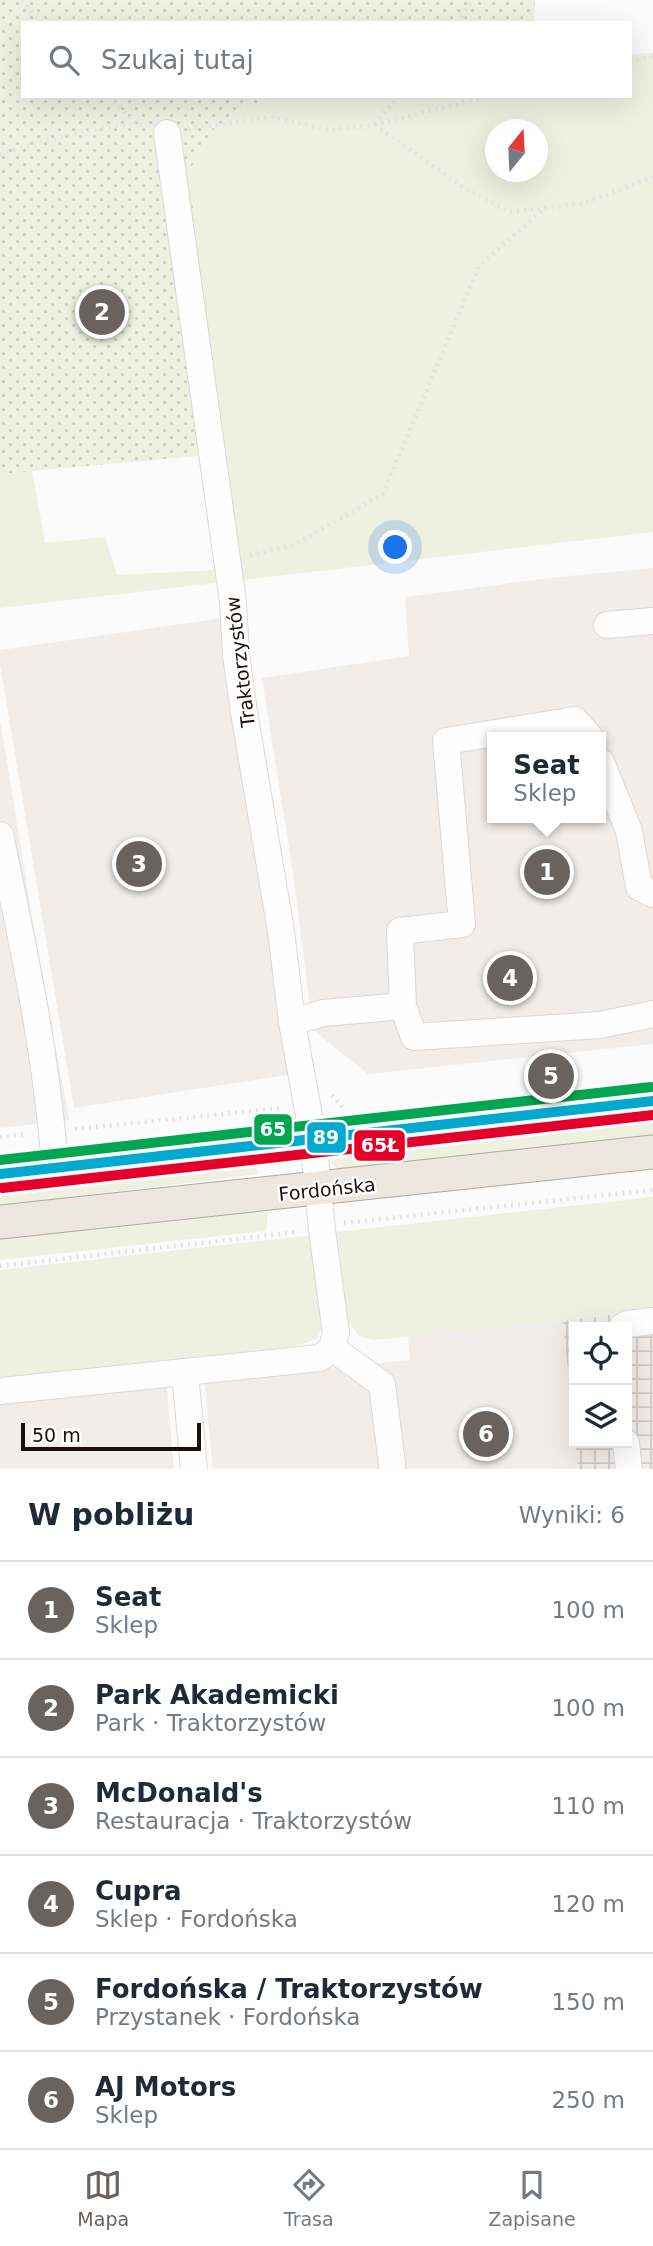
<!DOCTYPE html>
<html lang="pl">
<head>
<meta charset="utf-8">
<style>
	:root { --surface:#fff; --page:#f6f6f7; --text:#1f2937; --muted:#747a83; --line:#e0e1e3; --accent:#69625e }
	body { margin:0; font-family:"DejaVu Sans",sans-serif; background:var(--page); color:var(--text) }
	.controls { position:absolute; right:21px; bottom:21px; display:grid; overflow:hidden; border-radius:0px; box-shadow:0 7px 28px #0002 }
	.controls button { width:63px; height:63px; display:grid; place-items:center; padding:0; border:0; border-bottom:2px solid var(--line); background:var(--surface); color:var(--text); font:35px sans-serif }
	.compass { position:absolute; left:485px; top:119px; width:63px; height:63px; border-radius:50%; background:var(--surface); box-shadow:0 7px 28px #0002; rotate:18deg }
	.scale { position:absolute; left:21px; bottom:18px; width:180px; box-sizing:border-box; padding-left:7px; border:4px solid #1a0f0a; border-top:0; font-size:19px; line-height:24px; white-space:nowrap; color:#1a0f0a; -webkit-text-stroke:5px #fff; paint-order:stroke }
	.you { position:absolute; left:396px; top:548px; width:24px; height:24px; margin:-18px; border:5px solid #fff; border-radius:50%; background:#1a73e8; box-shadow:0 0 0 10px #1a73e833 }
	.badge { display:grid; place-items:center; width:46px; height:46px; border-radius:50%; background:var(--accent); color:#fff; font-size:23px; font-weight:700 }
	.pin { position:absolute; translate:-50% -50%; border:4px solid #fff; box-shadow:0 2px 7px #0006 }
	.popup { position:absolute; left:487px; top:732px; width:119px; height:91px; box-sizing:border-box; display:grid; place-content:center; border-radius:0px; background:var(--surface); filter:drop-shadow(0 2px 5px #0005); font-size:23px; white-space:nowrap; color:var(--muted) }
	.popup b { font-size:26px; color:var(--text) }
	.popup::after { content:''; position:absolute; left:50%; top:100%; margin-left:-14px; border:14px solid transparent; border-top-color:var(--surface) }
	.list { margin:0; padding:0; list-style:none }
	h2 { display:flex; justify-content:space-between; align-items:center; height:91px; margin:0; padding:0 28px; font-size:30px }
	h2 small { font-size:23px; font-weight:400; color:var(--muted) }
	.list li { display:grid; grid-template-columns:46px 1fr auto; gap:21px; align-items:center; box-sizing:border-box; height:98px; padding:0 28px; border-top:2px solid var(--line) }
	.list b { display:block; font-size:26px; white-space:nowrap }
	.list p { margin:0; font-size:23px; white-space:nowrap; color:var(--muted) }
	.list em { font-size:23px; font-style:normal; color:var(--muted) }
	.icon { flex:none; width:38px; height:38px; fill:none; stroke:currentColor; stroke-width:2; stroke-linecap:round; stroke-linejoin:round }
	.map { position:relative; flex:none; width:653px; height:1469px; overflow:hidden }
	.search { position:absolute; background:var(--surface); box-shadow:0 7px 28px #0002; left:21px; right:21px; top:21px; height:77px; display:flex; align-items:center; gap:18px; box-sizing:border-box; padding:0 24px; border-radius:0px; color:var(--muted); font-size:26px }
	.sheet { height:679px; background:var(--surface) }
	nav { display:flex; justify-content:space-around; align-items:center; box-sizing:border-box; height:98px; border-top:2px solid var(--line); background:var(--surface); font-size:19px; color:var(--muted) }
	nav a { display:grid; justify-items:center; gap:4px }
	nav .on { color:var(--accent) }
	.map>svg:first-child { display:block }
</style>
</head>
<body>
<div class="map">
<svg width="653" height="1469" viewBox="0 0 653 1469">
	<defs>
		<pattern id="industrial-grid" width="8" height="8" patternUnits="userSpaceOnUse" patternTransform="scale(1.75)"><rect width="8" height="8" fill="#f1edea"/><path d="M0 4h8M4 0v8" fill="none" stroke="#cecac7"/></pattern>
		<pattern id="park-dots" width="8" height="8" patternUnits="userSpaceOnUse" patternTransform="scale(1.75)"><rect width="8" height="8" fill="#eff1e0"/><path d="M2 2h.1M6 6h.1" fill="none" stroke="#cccdbf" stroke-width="1.8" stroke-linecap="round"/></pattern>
	</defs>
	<rect width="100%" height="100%" fill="#fbfbfb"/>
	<path fill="#f1edea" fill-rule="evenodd" d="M653 568V1044L368 1074 313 1030 293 873 262 678 409 656 405 597 559 577ZM493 737H601V818H493Z
		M230 617 293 1074 74 1108 0 665V650Z
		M0 719 32 917 69 1120 0 1128Z
		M563 1321 578 1469H213L204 1381 410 1360 408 1336Z
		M163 1347 174 1469H0V1366Z"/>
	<path fill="url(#industrial-grid)" d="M653 1309V1469H578L575 1443H627V1327H574V1431L563 1321Z"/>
	<path fill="#eff1e0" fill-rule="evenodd" d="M653 53V532L243 580 219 454 189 171 215 127 253 105 283 96H630V54ZM496 130H538V172H496Z
		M32 470 45 543 105 537 117 575 214 570 216 583 0 608V474Z
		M653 1114V1142L339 1170 331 1163 337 1154 350 1147Z
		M255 1159 258 1174 0 1206V1188Z
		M653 1197V1309L563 1321 374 1340 359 1336 347 1319 337 1232Z
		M268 1211 266 1231 0 1260V1236L97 1230Z
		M304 1236H314L323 1325 317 1339 295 1346 0 1380V1270Z"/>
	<path fill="url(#park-dots)" d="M0 0H535L534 23H23V96H283L253 105 215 127 189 171 219 454 0 474Z"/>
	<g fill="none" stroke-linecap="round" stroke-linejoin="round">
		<defs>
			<path id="minor" d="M607 625 653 621
				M590 737 575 720 446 741 462 924 400 931 403 1006 414 1037 600 1025 653 1014
				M601 762 629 831 639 887 653 894
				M0 835C23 945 47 1056 55 1168
				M292 1022 323 1013 403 1006
				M622 1327 627 1324 653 1321
				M332 1348 382 1384 392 1464
				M185 1373 194 1469
				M0 1391 320 1358 332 1348 336 1333 322 1230 313 1138 292 1022 281 931 244 712 236 655 233 602 167 133
				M626 1443 629 1469"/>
			<path id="major" d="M0 1174 653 1101
				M0 1222 653 1152"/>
		</defs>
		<use href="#minor" stroke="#ded7d4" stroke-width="28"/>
		<use href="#major" stroke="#b1a699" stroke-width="35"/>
		<path stroke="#e3e3e3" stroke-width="4.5" stroke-dasharray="2 5" stroke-linecap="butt" d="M22 0 41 23
			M458 23 471 0
			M630 62 653 56
			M110 96 136 123 146 126
			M375 124 398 96
			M375 125 463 187 510 212 585 203 653 177
			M188 129 273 117 329 130 374 125 489 96
			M0 154 85 131 135 123
			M250 555 294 545 383 494 479 266 546 207
			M332 1095 344 1109
			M75 1129 283 1108
			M0 1137 28 1134
			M344 1223 653 1190
			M0 1266 298 1232"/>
		<use href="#minor" stroke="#fefefe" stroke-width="26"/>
		<use href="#major" stroke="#ede7e0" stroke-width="33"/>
		<defs>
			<path id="bus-1" d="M0 1174 653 1101"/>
			<path id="bus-2" d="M2 1188 653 1115"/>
			<path id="bus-3" d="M0 1160 651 1087"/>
		</defs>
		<use href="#bus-1" stroke="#fff" stroke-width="16"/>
		<use href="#bus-2" stroke="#fff" stroke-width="16"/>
		<use href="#bus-3" stroke="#fff" stroke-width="16"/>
		<use href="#bus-1" stroke="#00a9ce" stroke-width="10"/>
		<use href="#bus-2" stroke="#e4002b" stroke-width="10"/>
		<use href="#bus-3" stroke="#00a651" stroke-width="10"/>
	</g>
	<g text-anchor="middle" stroke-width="5" stroke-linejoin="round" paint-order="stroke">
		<g font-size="19" fill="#1a0f0a" stroke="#fff">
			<text transform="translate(240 662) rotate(-97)" y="7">Traktorzystów</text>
			<text transform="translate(327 1189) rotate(-6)" y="7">Fordońska</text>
		</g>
	</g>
	<g stroke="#fff" stroke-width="2.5">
		<rect x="253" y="1113" width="40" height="33" rx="7" fill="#00a651"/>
		<rect x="306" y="1121" width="41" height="33" rx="7" fill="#00a9ce"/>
		<rect x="353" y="1129" width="53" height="33" rx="7" fill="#e4002b"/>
	</g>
	<g font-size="19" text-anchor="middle" font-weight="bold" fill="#fff">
		<text x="273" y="1136">65</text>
		<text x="326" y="1144">89</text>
		<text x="380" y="1152">65Ł</text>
	</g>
</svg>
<div class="controls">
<button><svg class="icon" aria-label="locate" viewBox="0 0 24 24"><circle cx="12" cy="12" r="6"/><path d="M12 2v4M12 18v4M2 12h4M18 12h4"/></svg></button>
<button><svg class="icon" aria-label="layers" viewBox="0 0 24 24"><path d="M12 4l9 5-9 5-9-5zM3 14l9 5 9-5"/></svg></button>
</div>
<svg class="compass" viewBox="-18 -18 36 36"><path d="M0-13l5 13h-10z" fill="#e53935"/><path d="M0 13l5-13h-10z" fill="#747a83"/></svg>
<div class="scale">50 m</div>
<div class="you"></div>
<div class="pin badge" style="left:547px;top:872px">1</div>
<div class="popup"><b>Seat</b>Sklep</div>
<div class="pin badge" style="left:102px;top:312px">2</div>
<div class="pin badge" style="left:139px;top:864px">3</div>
<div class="pin badge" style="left:510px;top:978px">4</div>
<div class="pin badge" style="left:551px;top:1076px">5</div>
<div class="pin badge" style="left:486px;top:1434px">6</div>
<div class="search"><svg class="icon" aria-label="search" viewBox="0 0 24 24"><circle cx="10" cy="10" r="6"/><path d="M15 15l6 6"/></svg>Szukaj tutaj</div>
</div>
<section class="sheet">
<h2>W pobliżu<small>Wyniki: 6</small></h2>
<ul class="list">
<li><span class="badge">1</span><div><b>Seat</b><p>Sklep</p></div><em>100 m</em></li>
<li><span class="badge">2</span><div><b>Park Akademicki</b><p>Park · Traktorzystów</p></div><em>100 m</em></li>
<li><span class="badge">3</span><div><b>McDonald's</b><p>Restauracja · Traktorzystów</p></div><em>110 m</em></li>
<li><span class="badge">4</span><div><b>Cupra</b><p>Sklep · Fordońska</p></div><em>120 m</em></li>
<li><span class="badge">5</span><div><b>Fordońska / Traktorzystów</b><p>Przystanek · Fordońska</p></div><em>150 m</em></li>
<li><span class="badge">6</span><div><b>AJ Motors</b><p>Sklep</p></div><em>250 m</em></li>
</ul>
</section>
<nav>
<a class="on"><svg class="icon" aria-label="map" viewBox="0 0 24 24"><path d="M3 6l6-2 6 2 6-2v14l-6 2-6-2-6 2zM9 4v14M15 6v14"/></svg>Mapa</a>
<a><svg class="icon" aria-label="directions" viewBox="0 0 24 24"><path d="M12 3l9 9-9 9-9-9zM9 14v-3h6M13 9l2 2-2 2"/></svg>Trasa</a>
<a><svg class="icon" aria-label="saved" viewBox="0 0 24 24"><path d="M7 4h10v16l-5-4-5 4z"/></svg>Zapisane</a>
</nav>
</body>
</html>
